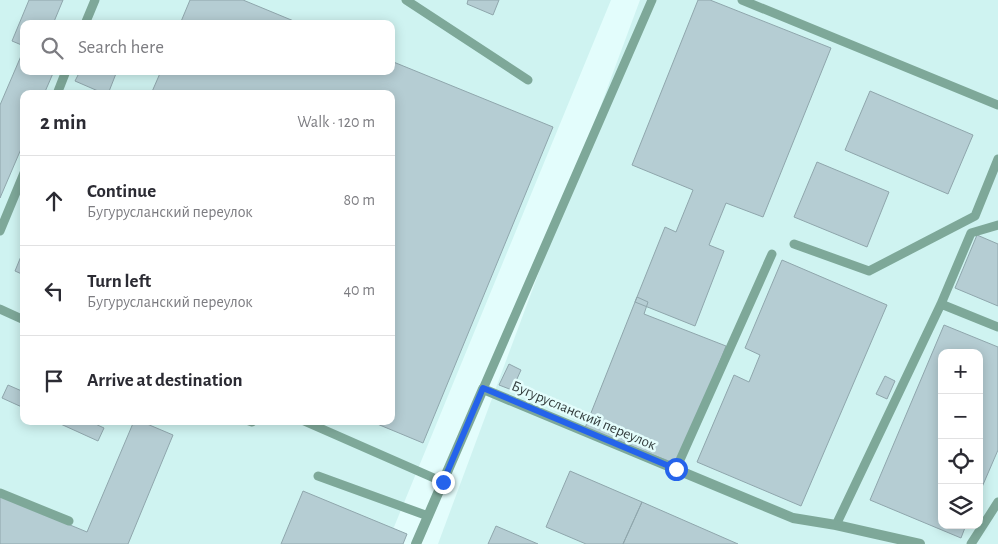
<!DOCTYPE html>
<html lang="en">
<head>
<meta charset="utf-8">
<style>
	:root { --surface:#fff; --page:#f7f7f7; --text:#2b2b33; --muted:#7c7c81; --line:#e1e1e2 }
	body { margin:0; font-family:"Alegreya Sans",sans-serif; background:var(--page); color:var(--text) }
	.controls { position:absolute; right:15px; bottom:15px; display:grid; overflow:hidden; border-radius:10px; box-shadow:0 2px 12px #0003 }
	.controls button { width:45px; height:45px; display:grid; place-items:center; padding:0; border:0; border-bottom:1px solid var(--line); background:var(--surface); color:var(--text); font:25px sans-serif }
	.stop { position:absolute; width:15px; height:15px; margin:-11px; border:4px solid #2563eb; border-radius:50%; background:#fff }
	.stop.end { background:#2563eb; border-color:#fff; box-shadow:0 1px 5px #0008 }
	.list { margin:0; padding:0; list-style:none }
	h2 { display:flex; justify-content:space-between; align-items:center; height:65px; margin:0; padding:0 20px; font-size:21px }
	h2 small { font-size:16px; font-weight:400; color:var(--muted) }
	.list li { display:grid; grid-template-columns:32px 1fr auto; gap:15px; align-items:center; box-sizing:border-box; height:90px; padding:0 20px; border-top:1px solid var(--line) }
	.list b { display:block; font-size:19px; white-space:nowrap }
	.list p { margin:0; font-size:16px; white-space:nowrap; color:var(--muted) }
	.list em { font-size:16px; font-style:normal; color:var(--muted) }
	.icon { flex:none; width:28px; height:28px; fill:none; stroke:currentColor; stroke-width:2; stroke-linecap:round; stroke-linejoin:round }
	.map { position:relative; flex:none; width:998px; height:544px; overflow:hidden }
	.search { position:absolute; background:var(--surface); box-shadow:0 2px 12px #0003; left:20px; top:20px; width:375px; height:55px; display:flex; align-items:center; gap:12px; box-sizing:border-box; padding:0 18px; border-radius:10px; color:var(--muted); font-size:19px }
	.panel { position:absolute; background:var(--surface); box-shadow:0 2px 12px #0003; left:20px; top:90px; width:375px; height:335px; border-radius:10px }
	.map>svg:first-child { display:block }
</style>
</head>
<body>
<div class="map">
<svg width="998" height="544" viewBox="0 0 998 544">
	<rect width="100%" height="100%" fill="#e3fdfc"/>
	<path fill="#cff3f1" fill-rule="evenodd" d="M0 0H611L387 544H0ZM24 24H391V71H24ZM24 94H391V421H24Z
		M640 0H998V544H438ZM942 353H979V525H942Z"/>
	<path fill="#b5cdd3" stroke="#8fa6ac" d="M29 0H63L53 24H24V46L12 41Z
		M190 0H243L301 24H180Z
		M468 0H499L493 15 467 4Z
		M698 0H710L831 48 763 217 726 203 709 245 724 251 695 326 635 302 665 227 676 232 693 190 632 165Z
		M24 49V71H54L44 94H24V142L0 198V105Z
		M391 61 553 127 423 443 370 421H391V94H151L161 71H391Z
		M80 71H117L108 94H105L75 81Z
		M870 91 973 135 948 194 845 150Z
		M817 162 889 192 867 247 794 217Z
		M977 235 998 244V306L955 288Z
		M24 249V275L15 271Z
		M782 260 887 305 801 506 697 462 734 375 749 382 760 355 745 348Z
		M637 297 648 302 644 314 726 346 679 465 585 428Z
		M944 325 998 347V450L979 494V353H942V525H966L961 538 870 500Z
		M509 364 521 370 512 390 499 385Z
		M885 376 895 381 887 399 876 394Z
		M8 385 24 392V408L2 398Z
		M54 421H89L104 428 98 441Z
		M134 421H140L173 435 128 544H0V496L87 532Z
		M570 471 642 502 623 544H586L546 527Z
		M303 491 407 534 403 544H281Z
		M642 502 738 544H623Z
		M496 526 538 544H488Z"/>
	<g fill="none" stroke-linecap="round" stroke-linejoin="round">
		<path stroke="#7ea899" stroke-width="9" d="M406 0 528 80
			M742 0 998 105
			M85 24 95 0
			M57 94 66 71
			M0 231 24 173
			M794 244 869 271 975 216 998 159
			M941 304 998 327
			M0 309 24 320
			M483 389 652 0
			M249 421 252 422
			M304 421 443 482
			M676 469 772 254
			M318 476 428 516
			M0 493 69 521
			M836 525 941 304 971 233 998 225
			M971 544 998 502"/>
		<path stroke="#7ea899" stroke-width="10" d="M416 544 483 389 793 518 836 525 920 544"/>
	</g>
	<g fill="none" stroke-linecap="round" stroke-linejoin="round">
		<path stroke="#2563eb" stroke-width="6" d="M443 482 483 388 676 469"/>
	</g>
	<g text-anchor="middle" stroke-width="5" stroke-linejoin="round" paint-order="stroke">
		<g font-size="15" fill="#343e3e" stroke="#e3fdfc">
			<text transform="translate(584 415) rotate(23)" y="5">Бугурусланский переулок</text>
		</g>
	</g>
</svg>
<div class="controls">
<button>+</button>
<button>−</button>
<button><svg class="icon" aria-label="locate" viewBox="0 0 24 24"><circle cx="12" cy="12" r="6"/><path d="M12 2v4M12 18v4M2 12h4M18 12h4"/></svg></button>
<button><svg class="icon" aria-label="layers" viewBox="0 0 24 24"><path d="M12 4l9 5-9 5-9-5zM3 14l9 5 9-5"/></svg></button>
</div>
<div class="stop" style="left:676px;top:469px"></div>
<div class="stop end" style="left:443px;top:482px"></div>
<div class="search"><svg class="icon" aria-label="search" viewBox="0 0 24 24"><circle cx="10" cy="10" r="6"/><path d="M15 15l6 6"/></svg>Search here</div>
<section class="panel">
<h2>2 min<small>Walk · 120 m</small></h2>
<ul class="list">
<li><svg class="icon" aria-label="ahead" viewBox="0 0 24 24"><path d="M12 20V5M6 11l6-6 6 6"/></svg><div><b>Continue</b><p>Бугурусланский переулок</p></div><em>80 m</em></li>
<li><svg class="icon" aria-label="left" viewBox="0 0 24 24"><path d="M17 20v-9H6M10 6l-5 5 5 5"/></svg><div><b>Turn left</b><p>Бугурусланский переулок</p></div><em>40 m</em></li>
<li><svg class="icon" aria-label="arrive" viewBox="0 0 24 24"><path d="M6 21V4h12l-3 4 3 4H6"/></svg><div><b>Arrive at destination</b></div></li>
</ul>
</section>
</div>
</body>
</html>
